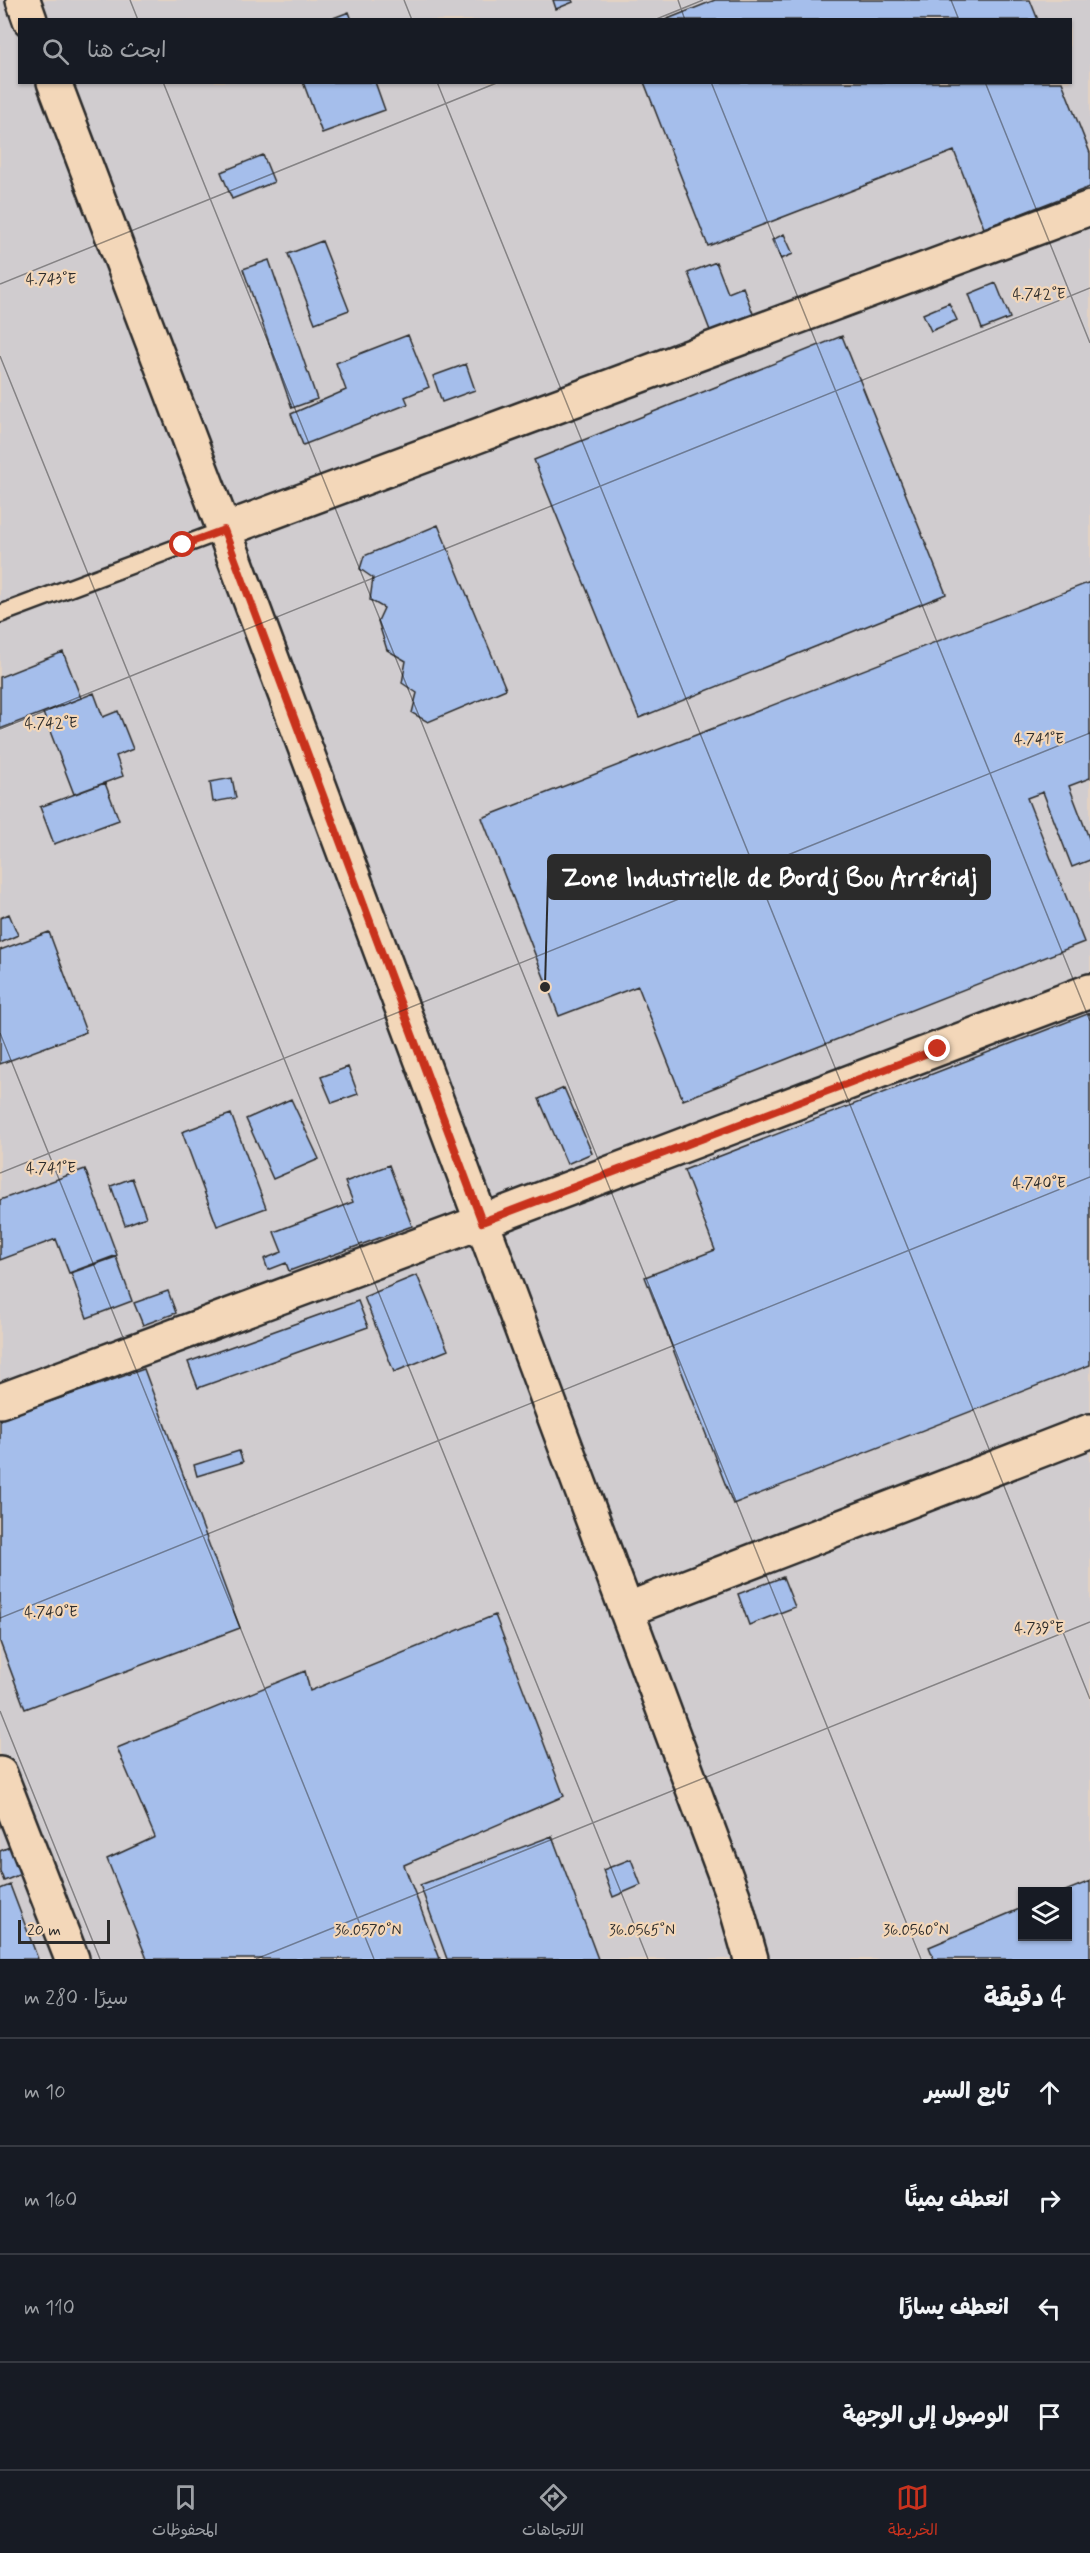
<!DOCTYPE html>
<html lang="ar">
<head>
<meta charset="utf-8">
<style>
	:root { --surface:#171b24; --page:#242831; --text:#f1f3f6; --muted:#9ea1a6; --line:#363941; --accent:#c8321e }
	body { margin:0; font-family:Mynerve,"Playpen Sans Arabic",sans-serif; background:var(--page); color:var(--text); direction:rtl }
	.controls { position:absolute; right:18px; bottom:18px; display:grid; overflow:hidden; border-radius:0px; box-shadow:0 2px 4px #0004 }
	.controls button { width:54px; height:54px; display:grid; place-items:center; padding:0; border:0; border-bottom:2px solid var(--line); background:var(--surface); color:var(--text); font:30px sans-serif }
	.scale { position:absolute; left:18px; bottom:15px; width:92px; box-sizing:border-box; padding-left:6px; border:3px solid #2b2b2b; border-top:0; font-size:16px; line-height:21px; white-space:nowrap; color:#2b2b2b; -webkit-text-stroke:4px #f3d7b9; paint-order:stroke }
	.stop { position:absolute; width:18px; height:18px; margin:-14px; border:4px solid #c8321e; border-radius:50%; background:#fff }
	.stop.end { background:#c8321e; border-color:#fff; box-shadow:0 2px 6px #0008 }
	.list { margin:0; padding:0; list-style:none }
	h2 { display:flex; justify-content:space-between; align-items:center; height:78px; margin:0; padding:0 24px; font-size:26px }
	h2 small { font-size:20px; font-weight:400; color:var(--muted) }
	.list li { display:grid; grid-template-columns:39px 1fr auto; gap:18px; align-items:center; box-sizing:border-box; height:108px; padding:0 24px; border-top:2px solid var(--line) }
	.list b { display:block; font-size:22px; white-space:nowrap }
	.list em { font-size:20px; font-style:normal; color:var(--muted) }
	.icon { flex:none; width:33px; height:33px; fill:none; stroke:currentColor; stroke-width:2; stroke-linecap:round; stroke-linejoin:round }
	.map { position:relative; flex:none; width:1090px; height:1959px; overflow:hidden; direction:ltr }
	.search { position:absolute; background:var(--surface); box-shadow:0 2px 4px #0004; left:18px; right:18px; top:18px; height:66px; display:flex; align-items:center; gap:15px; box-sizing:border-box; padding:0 21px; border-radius:0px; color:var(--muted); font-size:22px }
	.sheet { height:510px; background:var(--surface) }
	nav { display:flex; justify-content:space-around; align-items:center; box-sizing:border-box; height:84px; border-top:2px solid var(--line); background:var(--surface); font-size:16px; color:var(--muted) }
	nav a { display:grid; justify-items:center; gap:3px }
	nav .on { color:var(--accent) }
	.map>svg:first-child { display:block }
</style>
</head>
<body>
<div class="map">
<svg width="1090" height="1959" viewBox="0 0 1090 1959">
	<rect width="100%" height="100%" fill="#e3d2c3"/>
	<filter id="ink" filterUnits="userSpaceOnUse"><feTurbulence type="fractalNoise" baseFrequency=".0167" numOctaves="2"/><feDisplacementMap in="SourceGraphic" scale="12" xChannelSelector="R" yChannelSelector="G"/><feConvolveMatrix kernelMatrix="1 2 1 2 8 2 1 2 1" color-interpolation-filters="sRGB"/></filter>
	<g filter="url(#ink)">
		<path fill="#d0cccf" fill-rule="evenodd" d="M0 0H1090V1959H0ZM20 20H1070V82H20ZM1022 1892H1068V1936H1022Z"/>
		<path fill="#a5beeb" stroke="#2b2b2b" stroke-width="1.5" d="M553 0H572L573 2 556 9Z
			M715 0H1030L1038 20H665Z
			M349 12 352 20H328Z
			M303 82H375L385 110 322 133Z
			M644 82H1062L1090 153V187L984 228 954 151 708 246Z
			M263 155 274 182 232 199 221 172Z
			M784 234 793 254 781 259 772 240Z
			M322 241 349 310 315 323 288 254Z
			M269 260 317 399 292 408 243 269Z
			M716 262 728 293 743 287 754 316 711 333 688 273Z
			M996 283 1010 318 982 329 969 294Z
			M949 303 957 320 931 331 923 314Z
			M408 335 429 387 405 397 408 404 303 445 291 414 346 390 336 363Z
			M842 336 946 594 639 718 534 460Z
			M466 364 475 390 442 402 433 376Z
			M438 525 506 689 428 722 412 713 417 693 402 683 406 661 387 650 378 621 384 608 370 600 373 578 360 569 364 556Z
			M1090 582V778L1069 786 1090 841V860L1072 867 1043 792 1027 798 1084 942 683 1100 638 986 559 1016 482 818Z
			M63 652 81 698 0 729V677Z
			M94 693 103 717 118 711 133 749 116 756 123 776 74 794 43 713Z
			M232 778 236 798 213 802 210 782Z
			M105 783 119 820 54 844 40 807Z
			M9 914 18 935 0 943V918Z
			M49 932 86 1032 0 1064V950Z
			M1090 1013V1365L733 1504 645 1277 715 1250 684 1170Z
			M348 1067 358 1094 332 1103 321 1077Z
			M564 1088 592 1153 567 1164 539 1099Z
			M291 1099 319 1159 273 1179 246 1119Z
			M231 1114 266 1208 217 1226 182 1132Z
			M389 1165 412 1226 289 1271 286 1263 268 1270 264 1259 282 1252 274 1232 353 1202 345 1182Z
			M85 1169 117 1255 69 1273 56 1239 0 1260V1200Z
			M132 1178 146 1217 125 1225 111 1186Z
			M116 1257 132 1301 87 1318 71 1273Z
			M417 1275 448 1350 394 1372 364 1297Z
			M168 1291 176 1313 143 1325 134 1303Z
			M358 1301 368 1327 198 1388 188 1362Z
			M144 1369 240 1628 25 1709 0 1642V1419Z
			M239 1451 243 1462 197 1476 194 1465Z
			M783 1577 795 1607 749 1625 738 1594Z
			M495 1615 564 1796 404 1865 440 1959H147L107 1859 155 1837 117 1748 305 1671 310 1691Z
			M552 1836 598 1959H447L420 1885Z
			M16 1844 28 1871 4 1881 0 1871V1851Z
			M631 1859 641 1885 613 1897 603 1870Z
			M1090 1881V1959H934L929 1947 1022 1908V1936H1068V1892H1063Z
			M10 1885 38 1959H0V1889Z"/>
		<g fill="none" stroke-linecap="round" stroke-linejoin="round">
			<defs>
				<path id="lane" d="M0 614 224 530"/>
				<path id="secondary" d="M23 0 30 20
					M54 82 224 530 733 1896 751 1959
					M224 530 1090 208
					M0 1401 481 1222 1090 991
					M626 1610 1090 1431
					M0 1774 72 1959"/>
			</defs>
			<use href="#lane" stroke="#2b2b2b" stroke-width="21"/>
			<use href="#secondary" stroke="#2b2b2b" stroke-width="38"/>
			<use href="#lane" stroke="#f3d7b9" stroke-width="16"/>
			<use href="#secondary" stroke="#f3d7b9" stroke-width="33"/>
		</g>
	</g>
	<g fill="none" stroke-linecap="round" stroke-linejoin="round" filter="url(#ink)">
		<path stroke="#c8321e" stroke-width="8" d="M183 545 224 530 482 1222 938 1049"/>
	</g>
	<path fill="none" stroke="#2b2b2b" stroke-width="1.5" stroke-opacity="0.45" d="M130 0 138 20M404 0 412 20M678 0 685 20M951 0 959 20M654 20 703 0M163 82 921 1959M437 82 1090 1699M711 82 1090 1021M985 82 1090 343M0 284 499 82M0 356 648 1959M0 729 1090 288M0 1033 374 1959M0 1173 1090 733M0 1618 1090 1177M0 1711 100 1959M256 1959 1090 1622"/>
	<g font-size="15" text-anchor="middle" fill="#2b2b2b" stroke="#f3d7b9" stroke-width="4.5" stroke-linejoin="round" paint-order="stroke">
		<text x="51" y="284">4.743°E</text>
		<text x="1039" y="299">4.742°E</text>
		<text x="51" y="728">4.742°E</text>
		<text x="1039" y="744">4.741°E</text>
		<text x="51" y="1173">4.741°E</text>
		<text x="1039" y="1188">4.740°E</text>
		<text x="51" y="1617">4.740°E</text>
		<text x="1039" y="1633">4.739°E</text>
		<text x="368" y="1935">36.0570°N</text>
		<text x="642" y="1935">36.0565°N</text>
		<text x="916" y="1935">36.0560°N</text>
	</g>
	<path fill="none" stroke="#2b2b2b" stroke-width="2" d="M545 987L548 877"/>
	<circle fill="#2b2b2b" stroke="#f3d7b9" stroke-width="2" cx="545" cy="987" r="6"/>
	<rect fill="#2b2b2b" stroke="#2b2b2b" stroke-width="2" x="548" y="855" width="442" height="44" rx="6"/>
	<g font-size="26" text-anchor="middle" font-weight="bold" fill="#fff">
		<text x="769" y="886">Zone Industrielle de Bordj Bou Arréridj</text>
	</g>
</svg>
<div class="controls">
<button><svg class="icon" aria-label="layers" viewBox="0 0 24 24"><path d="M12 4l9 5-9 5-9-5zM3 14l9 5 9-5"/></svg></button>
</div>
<div class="scale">20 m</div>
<div class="stop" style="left:183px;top:545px"></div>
<div class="stop end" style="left:938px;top:1049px"></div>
<div class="search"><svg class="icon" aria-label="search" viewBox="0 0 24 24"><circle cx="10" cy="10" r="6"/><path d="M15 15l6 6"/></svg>ابحث هنا</div>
</div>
<section class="sheet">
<h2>4 دقيقة<small>سيرًا · 280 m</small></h2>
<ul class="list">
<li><svg class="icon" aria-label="ahead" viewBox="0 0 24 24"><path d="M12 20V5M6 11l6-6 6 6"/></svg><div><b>تابع السير</b></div><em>10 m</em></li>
<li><svg class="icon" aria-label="right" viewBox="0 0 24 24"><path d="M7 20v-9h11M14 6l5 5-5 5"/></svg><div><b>انعطف يمينًا</b></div><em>160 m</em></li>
<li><svg class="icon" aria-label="left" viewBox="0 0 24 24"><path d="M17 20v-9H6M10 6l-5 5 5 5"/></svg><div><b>انعطف يسارًا</b></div><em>110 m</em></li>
<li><svg class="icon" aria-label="arrive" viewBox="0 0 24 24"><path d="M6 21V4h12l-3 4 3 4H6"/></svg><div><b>الوصول إلى الوجهة</b></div></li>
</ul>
</section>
<nav>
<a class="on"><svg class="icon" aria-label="map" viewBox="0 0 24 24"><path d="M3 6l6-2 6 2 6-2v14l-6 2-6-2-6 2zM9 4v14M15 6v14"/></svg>الخريطة</a>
<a><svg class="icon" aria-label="directions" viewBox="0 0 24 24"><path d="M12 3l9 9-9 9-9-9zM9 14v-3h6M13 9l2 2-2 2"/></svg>الاتجاهات</a>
<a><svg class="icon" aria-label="saved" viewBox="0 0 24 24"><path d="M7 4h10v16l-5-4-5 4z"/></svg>المحفوظات</a>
</nav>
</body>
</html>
